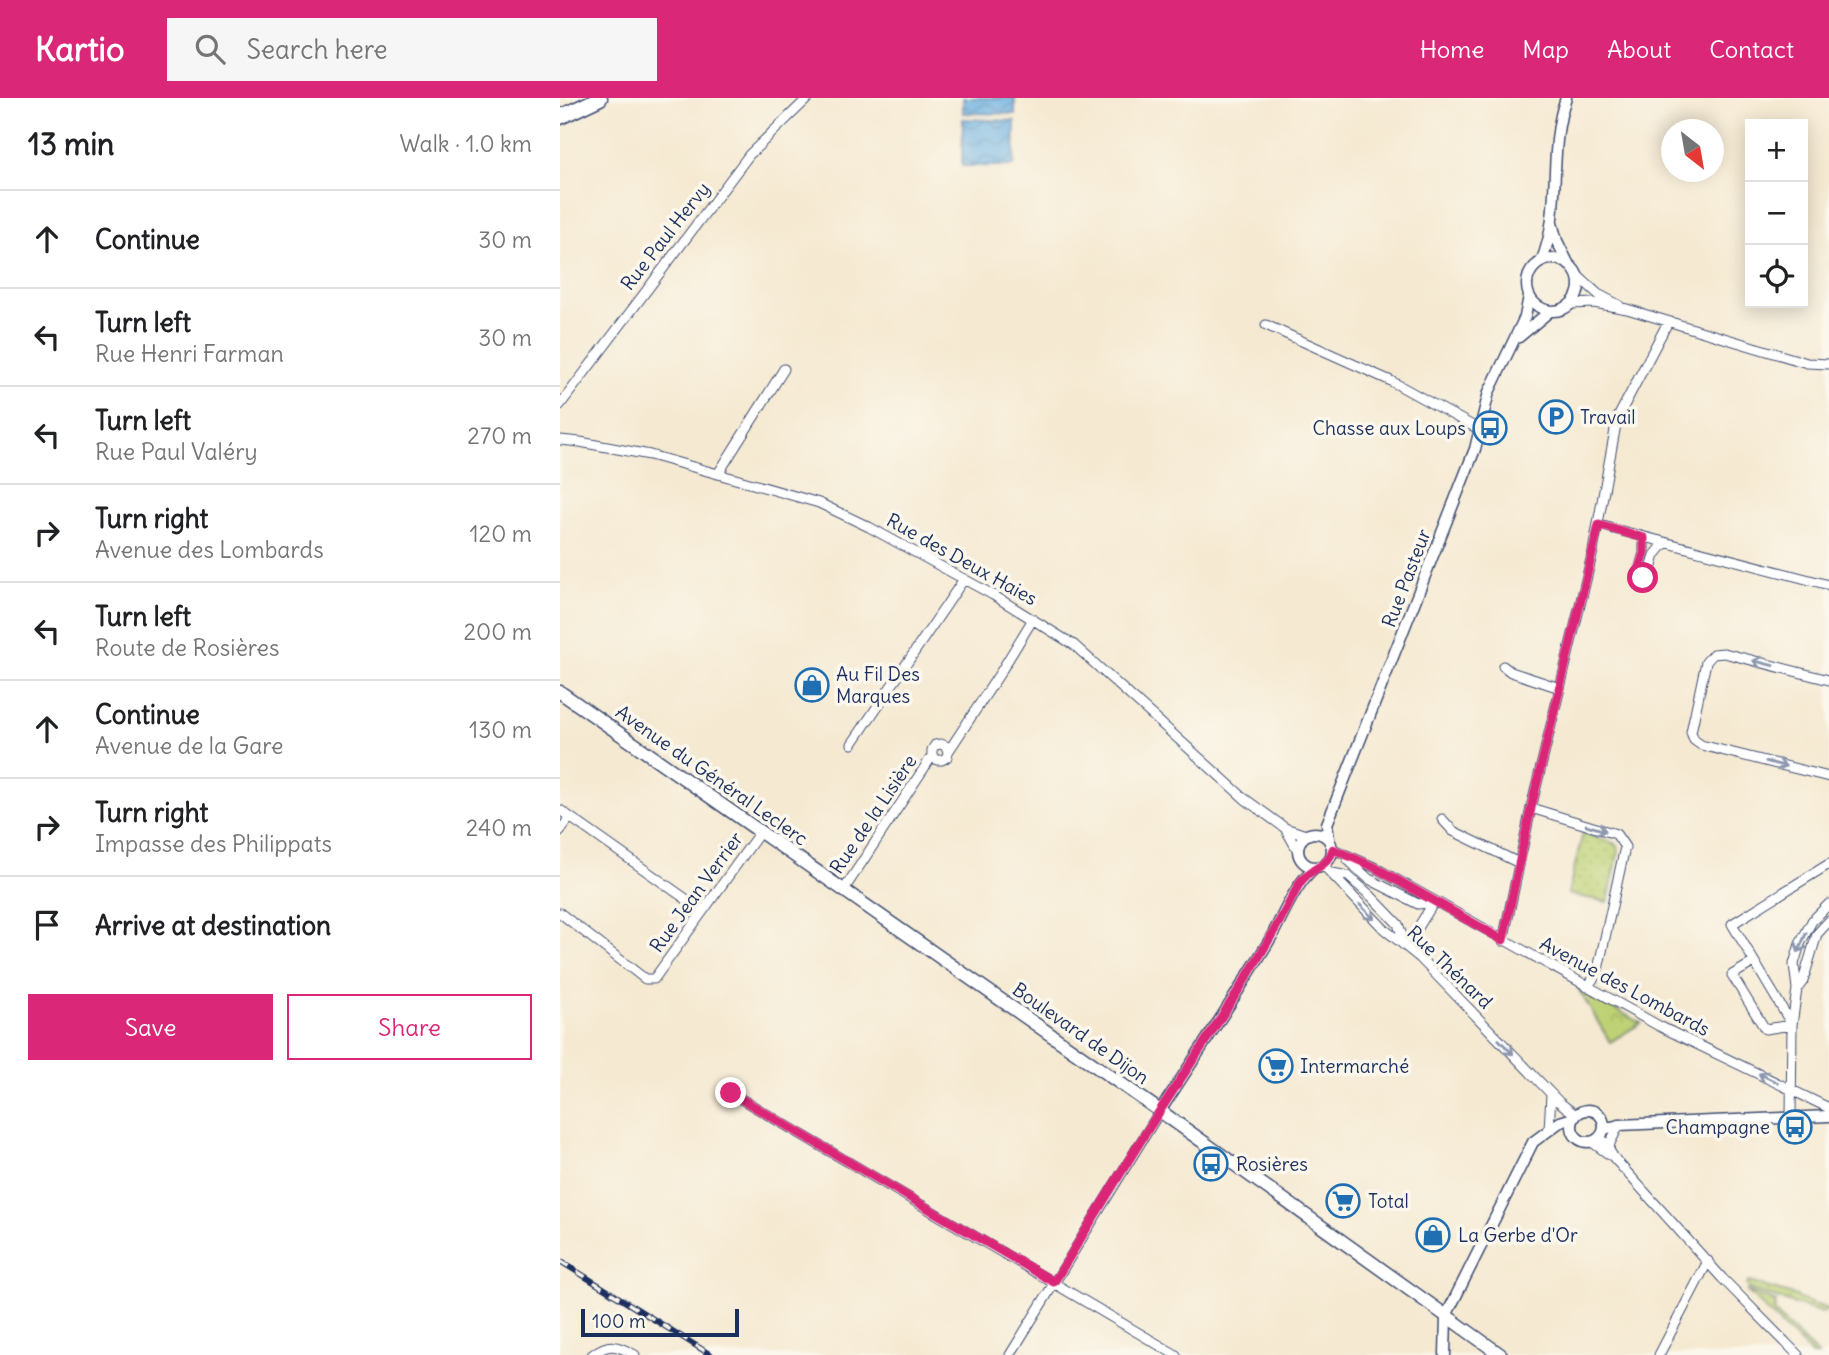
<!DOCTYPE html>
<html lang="en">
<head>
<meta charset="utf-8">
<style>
	:root { --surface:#fff; --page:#f6f6f6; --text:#202124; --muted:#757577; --line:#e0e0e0; --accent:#db2777 }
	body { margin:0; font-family:Delius,sans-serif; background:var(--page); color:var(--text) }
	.controls { position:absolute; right:21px; top:21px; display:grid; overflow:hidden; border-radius:0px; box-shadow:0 4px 18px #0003 }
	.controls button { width:63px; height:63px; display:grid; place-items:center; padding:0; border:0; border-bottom:2px solid var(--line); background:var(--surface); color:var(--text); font:35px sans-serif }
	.compass { position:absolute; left:1101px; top:21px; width:63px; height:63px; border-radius:50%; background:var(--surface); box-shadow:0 4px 18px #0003; rotate:149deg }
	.scale { position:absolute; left:21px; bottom:18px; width:158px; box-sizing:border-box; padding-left:7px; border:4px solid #1b2f5e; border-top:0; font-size:19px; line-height:24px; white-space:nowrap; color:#1b2f5e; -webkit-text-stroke:5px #fbf7ec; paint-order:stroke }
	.stop { position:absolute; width:21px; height:21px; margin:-16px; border:5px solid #db2777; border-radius:50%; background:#fff }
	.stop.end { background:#db2777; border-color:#fff; box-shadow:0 2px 7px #0008 }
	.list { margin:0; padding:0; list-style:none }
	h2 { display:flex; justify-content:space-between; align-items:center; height:91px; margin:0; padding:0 28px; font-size:30px }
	h2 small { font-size:23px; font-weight:400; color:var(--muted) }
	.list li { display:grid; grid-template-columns:46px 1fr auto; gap:21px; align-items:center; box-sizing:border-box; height:98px; padding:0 28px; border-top:2px solid var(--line) }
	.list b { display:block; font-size:26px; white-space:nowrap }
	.list p { margin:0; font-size:23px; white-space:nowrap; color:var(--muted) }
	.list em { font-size:23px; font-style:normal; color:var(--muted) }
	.actions { display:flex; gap:14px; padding:21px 28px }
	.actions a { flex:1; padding:16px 0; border:2px solid var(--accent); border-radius:0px; text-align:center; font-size:24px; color:var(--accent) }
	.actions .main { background:var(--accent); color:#fff }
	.icon { flex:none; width:38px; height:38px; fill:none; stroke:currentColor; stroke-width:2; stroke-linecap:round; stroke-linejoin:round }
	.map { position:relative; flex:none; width:1269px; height:1257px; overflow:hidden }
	header { display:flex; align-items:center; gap:42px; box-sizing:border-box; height:98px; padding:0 35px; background:var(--accent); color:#fff }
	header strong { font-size:33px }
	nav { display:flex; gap:38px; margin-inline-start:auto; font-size:24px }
	.search { width:490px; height:63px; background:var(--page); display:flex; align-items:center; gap:18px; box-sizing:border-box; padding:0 24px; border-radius:0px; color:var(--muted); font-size:26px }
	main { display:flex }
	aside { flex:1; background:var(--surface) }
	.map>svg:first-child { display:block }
</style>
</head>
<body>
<header>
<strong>Kartio</strong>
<div class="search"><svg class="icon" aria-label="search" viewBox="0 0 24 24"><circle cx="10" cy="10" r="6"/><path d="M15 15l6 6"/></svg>Search here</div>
<nav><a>Home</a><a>Map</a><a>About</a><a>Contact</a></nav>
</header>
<main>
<aside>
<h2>13 min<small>Walk · 1.0 km</small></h2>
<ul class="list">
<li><svg class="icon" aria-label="ahead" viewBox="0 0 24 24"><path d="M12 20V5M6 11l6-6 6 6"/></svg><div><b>Continue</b></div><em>30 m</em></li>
<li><svg class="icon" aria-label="left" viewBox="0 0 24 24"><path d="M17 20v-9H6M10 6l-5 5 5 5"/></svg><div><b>Turn left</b><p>Rue Henri Farman</p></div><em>30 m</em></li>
<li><svg class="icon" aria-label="left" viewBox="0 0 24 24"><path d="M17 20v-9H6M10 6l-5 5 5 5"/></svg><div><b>Turn left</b><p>Rue Paul Valéry</p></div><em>270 m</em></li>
<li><svg class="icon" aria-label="right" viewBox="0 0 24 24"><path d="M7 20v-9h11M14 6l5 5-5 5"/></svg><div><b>Turn right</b><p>Avenue des Lombards</p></div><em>120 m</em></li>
<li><svg class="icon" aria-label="left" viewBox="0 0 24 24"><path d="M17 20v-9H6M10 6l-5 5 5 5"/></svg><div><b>Turn left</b><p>Route de Rosières</p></div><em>200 m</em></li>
<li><svg class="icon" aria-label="ahead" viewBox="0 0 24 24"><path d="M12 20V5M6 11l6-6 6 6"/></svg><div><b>Continue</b><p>Avenue de la Gare</p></div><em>130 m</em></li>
<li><svg class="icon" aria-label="right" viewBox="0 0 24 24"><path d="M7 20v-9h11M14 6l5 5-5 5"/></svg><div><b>Turn right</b><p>Impasse des Philippats</p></div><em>240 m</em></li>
<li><svg class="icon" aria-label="arrive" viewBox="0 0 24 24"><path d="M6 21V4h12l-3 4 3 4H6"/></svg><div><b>Arrive at destination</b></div></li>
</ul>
<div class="actions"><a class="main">Save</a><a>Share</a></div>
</aside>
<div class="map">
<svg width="1269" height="1257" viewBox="0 0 1269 1257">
	<defs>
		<pattern id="grass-dots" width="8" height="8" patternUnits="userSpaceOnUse" patternTransform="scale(1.75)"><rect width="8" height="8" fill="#bed174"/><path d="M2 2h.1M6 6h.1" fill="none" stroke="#a3b467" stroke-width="1.8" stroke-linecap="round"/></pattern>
		<pattern id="park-crowns" width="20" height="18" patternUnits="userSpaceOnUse" patternTransform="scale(1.75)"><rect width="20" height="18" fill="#bed174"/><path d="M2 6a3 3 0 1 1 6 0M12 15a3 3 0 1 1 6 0" fill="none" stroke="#a3b467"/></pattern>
		<pattern id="water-waves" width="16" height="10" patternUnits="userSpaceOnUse" patternTransform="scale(1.75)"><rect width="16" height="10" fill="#6bb0e1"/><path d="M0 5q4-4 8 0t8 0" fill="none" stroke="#5790ba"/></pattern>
	</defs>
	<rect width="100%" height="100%" fill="#fbf7ec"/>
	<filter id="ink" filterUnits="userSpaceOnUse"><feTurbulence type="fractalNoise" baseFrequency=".0143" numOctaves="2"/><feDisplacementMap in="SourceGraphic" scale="14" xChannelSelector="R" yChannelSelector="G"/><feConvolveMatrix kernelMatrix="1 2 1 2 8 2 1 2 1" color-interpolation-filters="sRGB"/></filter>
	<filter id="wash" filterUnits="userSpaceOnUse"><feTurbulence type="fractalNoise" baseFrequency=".00686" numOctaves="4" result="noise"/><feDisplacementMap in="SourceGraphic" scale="28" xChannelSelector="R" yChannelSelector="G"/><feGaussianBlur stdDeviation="1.57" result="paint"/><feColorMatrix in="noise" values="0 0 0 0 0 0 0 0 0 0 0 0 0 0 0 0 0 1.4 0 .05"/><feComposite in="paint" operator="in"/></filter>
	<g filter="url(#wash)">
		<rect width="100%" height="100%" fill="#f5e9d1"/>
		<path fill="url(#grass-dots)" stroke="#6c8069" stroke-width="2" d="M1023 735 1056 746 1059 752 1048 804 1008 796Z
			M1189 1184 1237 1198 1239 1201 1268 1211 1262 1215 1189 1191 1187 1186Z
			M1187 1193 1216 1204 1214 1214 1258 1257H1252Z"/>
		<path fill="url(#park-crowns)" stroke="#6c8069" stroke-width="2" d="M1019 892 1081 925 1050 944Z"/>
		<path fill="url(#water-waves)" stroke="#4370a0" stroke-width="2" d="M403 0H455V16L403 15Z
			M403 21 455 23 454 68H402Z"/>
	</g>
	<g filter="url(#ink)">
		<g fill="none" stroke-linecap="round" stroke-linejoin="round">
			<defs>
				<path id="minor" d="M1017 177 1038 196 1059 207
					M1010 206 1034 205 1067 211 1247 265 1269 266
					M706 227 831 283 920 332
					M0 307 189 57 248 0
					M0 342 20 344 90 357 158 376 259 405 309 429 433 497 514 547 685 701 725 730 746 737
					M158 376 224 271
					M1039 427 1269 487
					M1084 440V455L1079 472 1083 480 1089 479 1095 457 1105 445
					M943 568 951 574 1000 590
					M1269 582 1164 555 1153 556 1146 564 1131 634 1134 642 1141 647 1269 679
					M292 646 404 481
					M388 654 440 575 473 521
					M971 710 1056 736 1065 749 1037 876 1027 889
					M0 712 143 813
					M882 721 893 733 959 765
					M725 730 737 751
					M0 733 10 719
					M773 751 814 769 1099 928 1269 1010
					M788 762 809 781 858 806 874 804
					M764 768 824 831 860 860 999 1004 1016 1017
					M772 775 788 778 811 798 838 826 846 849
					M283 793 372 658V652L375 647 381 646 386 648 388 654 387 659 382 662H377L372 658
					M0 815 85 881H94L200 734
					M943 843 971 710 1033 453 1057 321 1108 224
					M846 849 874 804
					M1194 864 1172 877 1205 931 1232 927 1172 826 1269 766
					M1237 891 1243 883 1257 836 1269 823
					M171 995 616 1257
					M1231 1020 1232 927 1237 891 1234 866 1240 846 1252 823 1269 806
					M989 1032 991 996
					M1041 1039 1054 1060 1162 1180 1238 1257
					M1032 1044 1050 1057
					M1049 1053 1050 1045 1059 1027
					M32 1257C49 1244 57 1247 75 1257
					M450 1257 600 1013
					M1099 1257 1148 1163"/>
				<path id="tertiary" d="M992 125 997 143 1009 167
					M967 187a26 26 0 1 1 52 0a26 26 0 1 1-52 0Z
					M981 164C1003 113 987 52 1006 0
					M959 239 990 213
					M738 752a17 17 0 1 1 34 0a17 17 0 1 1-34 0Z
					M769 741 767 726 915 351 929 294 965 219 969 198
					M1012 1028a16 16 0 1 1 32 0a16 16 0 1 1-32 0Z
					M600 1013C637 957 674 901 709 843 723 819 733 789 754 770
					M1044 1031 1059 1027 1269 1018
					M885 1257 886 1218 973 1044 1000 1024 1013 1020"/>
				<path id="secondary" d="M0 594 600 1013 941 1257"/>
				<path id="primary" d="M0 19 40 0"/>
			</defs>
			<use href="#minor" stroke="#3c4b6f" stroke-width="11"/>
			<use href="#tertiary" stroke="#3c4b6f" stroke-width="13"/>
			<use href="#secondary" stroke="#3c4b6f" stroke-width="15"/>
			<use href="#primary" stroke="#3c4b6f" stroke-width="17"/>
			<use href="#minor" stroke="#fff" stroke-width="9"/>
			<use href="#tertiary" stroke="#fff" stroke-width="10"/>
			<use href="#secondary" stroke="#fff" stroke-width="12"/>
			<use href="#primary" stroke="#fff" stroke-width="14"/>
			<defs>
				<path id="rail" d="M0 1163 151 1257"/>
			</defs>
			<use href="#rail" stroke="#1b2f5e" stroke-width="6"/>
			<use href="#rail" stroke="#fbf7ec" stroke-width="3.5" stroke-dasharray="10" stroke-linecap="butt"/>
		</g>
		<defs><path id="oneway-shaft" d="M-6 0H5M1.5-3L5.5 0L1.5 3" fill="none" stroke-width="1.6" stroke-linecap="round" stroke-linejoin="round" transform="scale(1.75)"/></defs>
		<g stroke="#8d97ae">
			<use href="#oneway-shaft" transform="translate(1203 565) rotate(-166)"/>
			<use href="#oneway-shaft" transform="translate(1216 666) rotate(14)"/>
			<use href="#oneway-shaft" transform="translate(1036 730) rotate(17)"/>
			<use href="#oneway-shaft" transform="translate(807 814) rotate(46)"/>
			<use href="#oneway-shaft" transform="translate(1242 845) rotate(113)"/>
			<use href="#oneway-shaft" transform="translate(946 949) rotate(46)"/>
			<use href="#oneway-shaft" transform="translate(1208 980) rotate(-154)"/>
		</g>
	</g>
	<g fill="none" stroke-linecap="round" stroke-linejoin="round" filter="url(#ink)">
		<path stroke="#db2777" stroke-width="9" d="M171 995 494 1184C530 1126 564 1068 601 1011 649 937 699 866 738 788 748 769 768 771 773 751L814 769 943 842 971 710 1039 427 1084 440V455L1079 472 1083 480"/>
	</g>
	<defs>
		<symbol id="parking-ring" viewBox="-11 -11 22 22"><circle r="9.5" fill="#fbf7ec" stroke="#1f6fb2" stroke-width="1.5"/><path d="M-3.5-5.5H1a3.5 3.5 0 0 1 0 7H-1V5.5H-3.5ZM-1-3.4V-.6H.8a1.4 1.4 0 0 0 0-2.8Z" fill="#1f6fb2"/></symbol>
		<symbol id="bus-ring" viewBox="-11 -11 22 22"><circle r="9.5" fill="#fbf7ec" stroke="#1f6fb2" stroke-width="1.5"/><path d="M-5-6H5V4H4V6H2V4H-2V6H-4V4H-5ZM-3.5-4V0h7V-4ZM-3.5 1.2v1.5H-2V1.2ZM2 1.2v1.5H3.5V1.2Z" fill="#1f6fb2"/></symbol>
		<symbol id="shop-ring" viewBox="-11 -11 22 22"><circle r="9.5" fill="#fbf7ec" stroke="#1f6fb2" stroke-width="1.5"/><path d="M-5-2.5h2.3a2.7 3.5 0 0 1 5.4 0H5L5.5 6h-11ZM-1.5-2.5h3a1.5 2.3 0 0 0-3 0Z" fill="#1f6fb2"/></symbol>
		<symbol id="supermarket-ring" viewBox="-11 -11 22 22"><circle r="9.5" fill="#fbf7ec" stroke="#1f6fb2" stroke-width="1.5"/><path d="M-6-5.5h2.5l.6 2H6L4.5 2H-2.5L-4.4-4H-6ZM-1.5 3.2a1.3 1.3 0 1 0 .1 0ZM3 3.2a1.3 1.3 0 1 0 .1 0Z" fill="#1f6fb2"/></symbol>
	</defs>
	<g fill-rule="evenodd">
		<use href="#parking-ring" x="977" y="300" width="38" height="38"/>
		<use href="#bus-ring" x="911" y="311" width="38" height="38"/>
		<use href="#shop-ring" x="233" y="568" width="38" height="38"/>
		<use href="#supermarket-ring" x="697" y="949" width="38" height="38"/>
		<use href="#bus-ring" x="1216" y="1010" width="38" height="38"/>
		<use href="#bus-ring" x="632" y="1047" width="38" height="38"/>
		<use href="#supermarket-ring" x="764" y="1084" width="38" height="38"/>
		<use href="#shop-ring" x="854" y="1118" width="38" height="38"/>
	</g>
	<g text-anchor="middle" stroke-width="7" stroke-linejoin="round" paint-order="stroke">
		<g font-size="19" fill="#1b2f5e" stroke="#fbf7ec">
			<text transform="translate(105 138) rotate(-52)" y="7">Rue Paul Hervy</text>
			<text transform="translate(402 461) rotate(29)" y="7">Rue des Deux Haies</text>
			<text transform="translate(846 480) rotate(-69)" y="7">Rue Pasteur</text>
			<text transform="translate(152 677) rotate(35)" y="7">Avenue du Général Leclerc</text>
			<text transform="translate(313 716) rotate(-56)" y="7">Rue de la Lisière</text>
			<text transform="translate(136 794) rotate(-54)" y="7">Rue Jean Verrier</text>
			<text transform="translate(890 869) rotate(44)" y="7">Rue Thénard</text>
			<text transform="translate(1065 888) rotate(28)" y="7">Avenue des Lombards</text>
			<text transform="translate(521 935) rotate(35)" y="7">Boulevard de Dijon</text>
		</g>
		<g font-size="19" fill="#1b2f5e" stroke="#fbf7ec" text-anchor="start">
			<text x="1020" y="326">Travail</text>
			<text x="906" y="337" text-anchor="end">Chasse aux Loups</text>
			<text x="276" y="583">Au Fil Des<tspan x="276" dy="22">Marques</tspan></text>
			<text x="740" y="975">Intermarché</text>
			<text x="1210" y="1036" text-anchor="end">Champagne</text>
			<text x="676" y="1073">Rosières</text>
			<text x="808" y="1110">Total</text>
			<text x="898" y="1144">La Gerbe d'Or</text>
		</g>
	</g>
</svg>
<div class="controls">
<button>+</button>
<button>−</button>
<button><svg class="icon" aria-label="locate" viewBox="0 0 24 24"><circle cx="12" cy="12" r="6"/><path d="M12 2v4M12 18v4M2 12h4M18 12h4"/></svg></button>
</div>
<svg class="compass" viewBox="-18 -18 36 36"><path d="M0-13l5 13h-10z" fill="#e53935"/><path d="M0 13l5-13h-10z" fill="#757577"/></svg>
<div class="scale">100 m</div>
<div class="stop" style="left:1083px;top:480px"></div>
<div class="stop end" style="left:171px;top:995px"></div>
</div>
</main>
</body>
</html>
